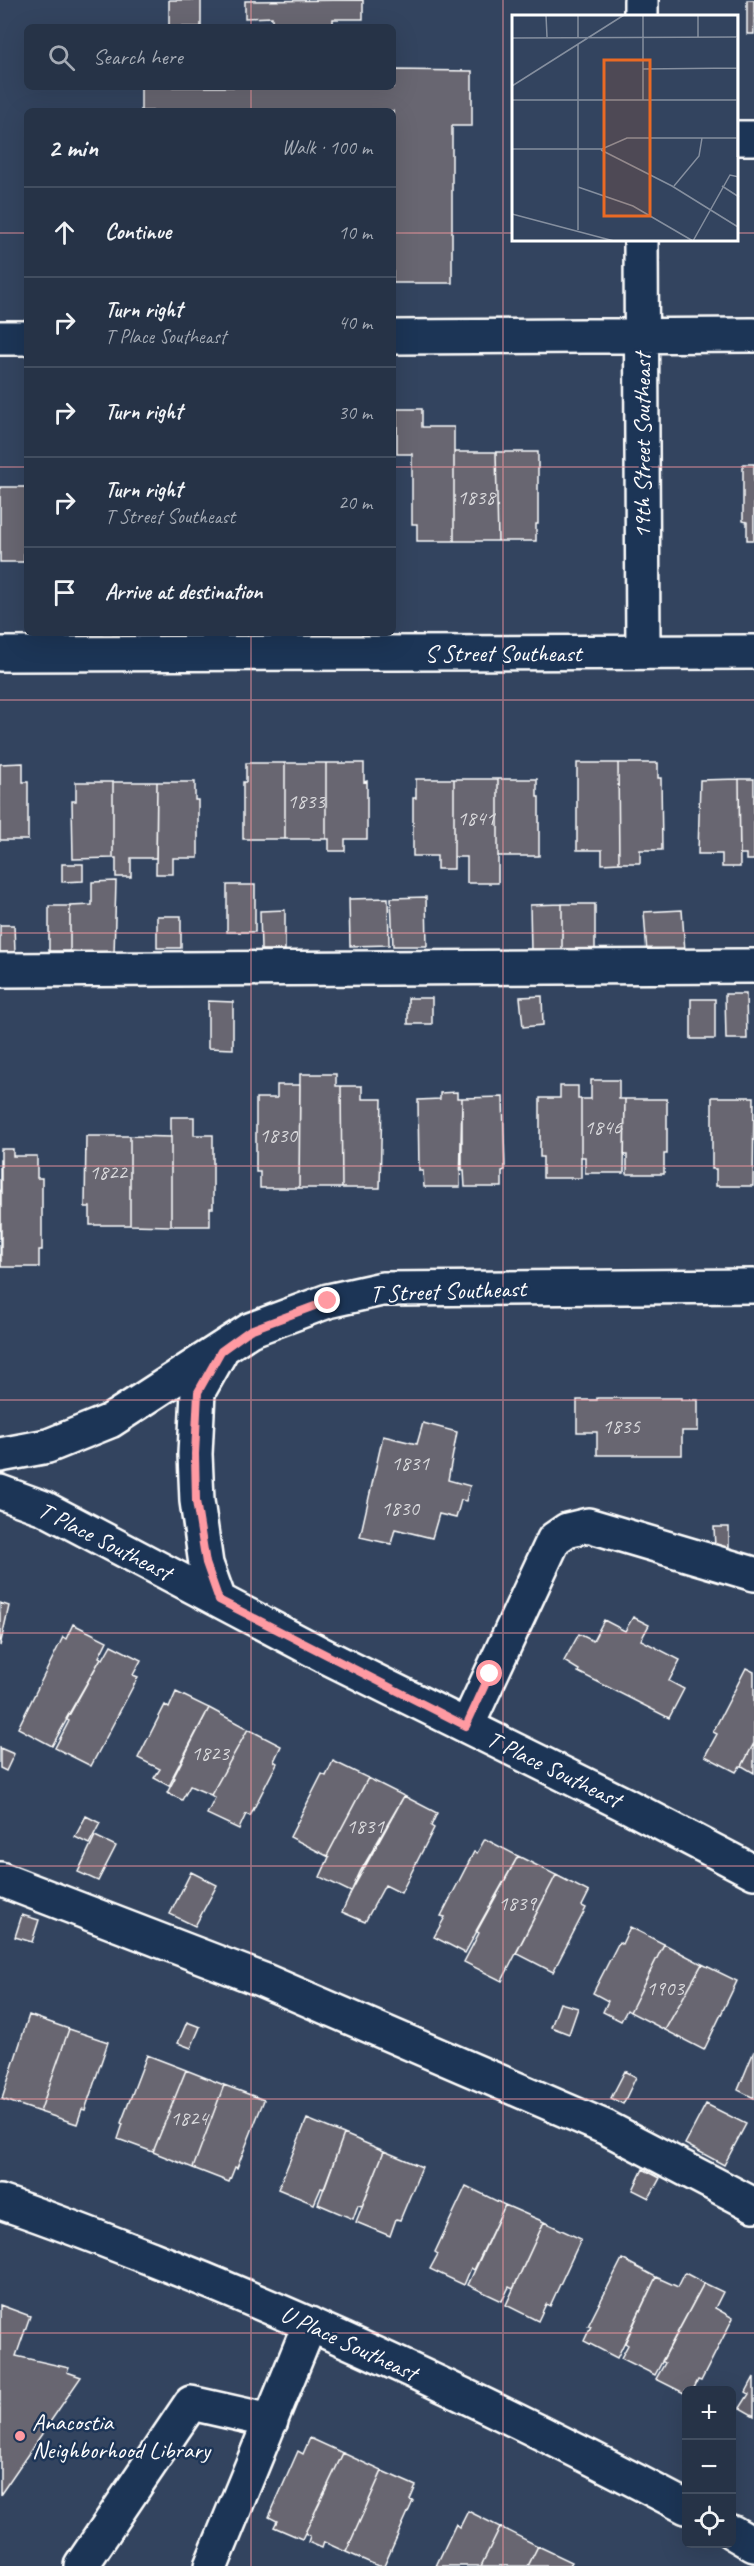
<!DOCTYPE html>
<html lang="en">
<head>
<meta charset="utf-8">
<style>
	:root { --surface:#263347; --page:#323f52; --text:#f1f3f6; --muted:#a4aab4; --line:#424e60 }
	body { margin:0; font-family:Caveat,sans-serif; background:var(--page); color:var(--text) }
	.controls { position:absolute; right:18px; bottom:18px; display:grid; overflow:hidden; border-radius:9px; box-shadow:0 6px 24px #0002 }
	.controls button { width:54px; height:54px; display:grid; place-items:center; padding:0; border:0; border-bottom:2px solid var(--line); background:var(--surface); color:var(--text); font:30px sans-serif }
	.stop { position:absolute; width:18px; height:18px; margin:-14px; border:4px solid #ff9aa2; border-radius:50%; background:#fff }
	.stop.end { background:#ff9aa2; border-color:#fff; box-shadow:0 2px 6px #0008 }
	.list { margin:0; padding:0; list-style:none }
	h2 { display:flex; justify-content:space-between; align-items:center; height:78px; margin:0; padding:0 24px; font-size:26px }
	h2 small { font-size:20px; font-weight:400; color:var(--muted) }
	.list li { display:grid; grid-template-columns:39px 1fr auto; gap:18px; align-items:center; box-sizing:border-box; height:90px; padding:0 24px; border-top:2px solid var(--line) }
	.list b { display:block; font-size:22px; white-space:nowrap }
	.list p { margin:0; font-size:20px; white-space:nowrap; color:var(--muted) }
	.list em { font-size:20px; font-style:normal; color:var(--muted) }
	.icon { flex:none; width:33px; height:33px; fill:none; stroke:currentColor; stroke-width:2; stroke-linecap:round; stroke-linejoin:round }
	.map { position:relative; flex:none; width:754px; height:2566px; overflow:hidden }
	.search { position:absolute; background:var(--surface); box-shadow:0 6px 24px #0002; left:24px; top:24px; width:372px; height:66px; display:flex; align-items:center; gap:15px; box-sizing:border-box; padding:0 21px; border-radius:9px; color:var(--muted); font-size:22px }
	.panel { position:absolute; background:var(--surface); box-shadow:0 6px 24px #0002; left:24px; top:108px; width:372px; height:528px; border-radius:9px }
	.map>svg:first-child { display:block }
</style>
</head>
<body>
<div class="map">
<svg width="754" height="2566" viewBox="0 0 754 2566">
	<rect width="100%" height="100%" fill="#33445f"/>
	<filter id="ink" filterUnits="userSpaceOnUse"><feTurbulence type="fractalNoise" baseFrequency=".0167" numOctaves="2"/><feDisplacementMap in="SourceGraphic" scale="12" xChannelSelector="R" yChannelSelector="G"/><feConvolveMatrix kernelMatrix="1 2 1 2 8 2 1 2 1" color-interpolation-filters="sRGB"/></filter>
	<g filter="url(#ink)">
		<path fill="#676671" stroke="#fff" stroke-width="1.5" d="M169 0H201V27H169Z
			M363 0V19H333V27H272V17L245 18V1Z
			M747 0H754V34H747Z
			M393 70 472 71V126H452V283H393V111H141V87H393Z
			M397 409H422V427H454V541H417V524H412V454H397Z
			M454 452H496L498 541H454Z
			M496 452H538V524H536V541H498Z
			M743 464H754V540H747V522L743 521Z
			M0 487H27V542H24V562H0Z
			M23 763V782H28V840H0V764Z
			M246 763H285V839H243V782H246Z
			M285 763H326V839H285Z
			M326 763H364V782L367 781V839H345V851H329V839H326Z
			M577 763H618L619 863 602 864V850H577Z
			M618 763H658V778H661L662 850H640V863H619Z
			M416 779H454V869H437V856H413V798H416Z
			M454 779H498V883H467V857H454Z
			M498 779H537V797H539V856H498Z
			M739 779 740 867H722V854H698L700 780Z
			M739 779H754V860H746V854H740Z
			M76 782H113V858L73 859 72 801H76Z
			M113 782H157L156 858H131V877H116V858H113Z
			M157 782H195V800H198V858H173V874H156Z
			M62 864H83V881L62 882Z
			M116 881 114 955 70 951V906L92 905V882Z
			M227 885H255V932H227Z
			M426 897 427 946H393L391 898Z
			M388 898 389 945 350 946 349 899Z
			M562 904H595V951H562Z
			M562 904V951H531L530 905Z
			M49 906H70V951H49Z
			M285 910V950H261L260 911Z
			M682 910 685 951 647 953 644 912Z
			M157 916H181V948H157Z
			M0 925H14L15 952H0Z
			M725 994H746L747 1039H726Z
			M542 996 543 1025 523 1027 520 997Z
			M408 998H432V1024H408Z
			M691 999H715V1039H691Z
			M208 1001 233 1002V1049L208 1048Z
			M300 1074H336V1086H341L342 1188H299Z
			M591 1080H619V1099H625L624 1173H585V1157H581V1099H591Z
			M277 1085H300L299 1188H260V1172H256V1098H277Z
			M341 1086H362V1099H382L380 1188H342Z
			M560 1086H578V1099H581V1178H543V1157H540V1098H560Z
			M457 1092V1098H462L460 1187H424L423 1171H419L418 1100 440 1099V1093Z
			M503 1097 505 1170 502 1171V1187H465L464 1170H462V1098Z
			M712 1097H754L753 1186H716V1169H712Z
			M625 1099H667V1154H664V1174H627V1155H624Z
			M171 1117H194V1135H213V1208H210V1226H171Z
			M86 1136H130V1225H90V1207H85Z
			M130 1136 171 1137V1226L130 1225Z
			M1 1149H13V1156H37V1178H42V1250H39V1267H1Z
			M0 1160H1V1267H0Z
			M597 1398H681V1400H698V1431H682V1455H597V1432H577V1400H597Z
			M423 1423 457 1432 448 1480 470 1486 466 1501 461 1500 456 1518 439 1514 432 1538 395 1529 391 1544 360 1537 383 1436 417 1444Z
			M714 1527H729V1547H715Z
			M0 1603 9 1606 0 1646Z
			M633 1617 649 1625 641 1640 680 1660 669 1681 684 1689 669 1718 578 1672 579 1670 564 1661 579 1634 593 1641 604 1620 625 1631Z
			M73 1624 107 1641 99 1657 101 1658 52 1746 18 1728 63 1637 66 1639Z
			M111 1645 141 1660 133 1675 138 1677 91 1766 55 1748 69 1721 66 1719 101 1658 103 1659Z
			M746 1668 754 1672V1743L742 1766H740L736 1772 705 1756 717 1734 713 1732Z
			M176 1692 209 1708 169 1786 154 1778 160 1769 138 1758 165 1705 169 1708Z
			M209 1708 248 1729 211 1795 190 1786 182 1800 167 1793 175 1778 173 1776Z
			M248 1729 281 1746 274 1761 277 1763 250 1816 246 1814 239 1829 207 1814 215 1798 211 1795Z
			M754 1743V1773L742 1766Z
			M0 1748 14 1754 6 1771 0 1768Z
			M333 1761 368 1778 327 1856 290 1837 322 1774 326 1776Z
			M368 1778 404 1796 351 1892 320 1877 329 1857 327 1856Z
			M404 1796 437 1813 431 1826 434 1828 401 1893 385 1885 365 1922 342 1912 360 1872Z
			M86 1816 100 1823 89 1844 75 1837Z
			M95 1836 116 1846 98 1881 78 1872Z
			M485 1839 518 1856 465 1953 434 1937 445 1917 441 1916 474 1852 477 1853Z
			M518 1856 556 1875 502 1981 464 1962 479 1933 476 1931Z
			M191 1872 217 1885 195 1926 170 1914Z
			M556 1875 589 1892 582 1906 586 1908 553 1972 516 1953Z
			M22 1915 39 1920 32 1942 15 1937Z
			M630 1927 664 1944 630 2012 627 2010 621 2021 603 2012 608 2001 593 1993 619 1942 622 1944Z
			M664 1944 702 1964 665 2030 630 2012Z
			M702 1964 737 1981 704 2050 665 2030Z
			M560 2003 578 2008 569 2034 551 2027Z
			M29 2015 69 2029 40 2112 2 2099Z
			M187 2022 200 2027 191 2048 178 2043Z
			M69 2029 108 2042 85 2110 82 2109 77 2124 40 2112Z
			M754 2051V2098L738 2090Z
			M147 2055 186 2070 153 2152 118 2139 123 2124 121 2123Z
			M186 2070 224 2085 193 2168 153 2152Z
			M625 2071 636 2077 623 2104 611 2098Z
			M224 2085 264 2100 237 2168 235 2167 229 2182 193 2168Z
			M706 2104 746 2124 724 2165 685 2144Z
			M307 2119 344 2134 324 2189 321 2188 314 2204 278 2189Z
			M344 2134 384 2151 362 2206 358 2205 353 2219 318 2204Z
			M384 2151 422 2167 400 2220 396 2219 390 2236 356 2222Z
			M643 2169 660 2178 649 2198 633 2190Z
			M466 2186 505 2205 474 2270 471 2268 464 2285 430 2269 438 2254 435 2252Z
			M505 2205 544 2222 513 2289 509 2287 502 2301 468 2285Z
			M544 2222 581 2239 550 2306 546 2304 538 2321 506 2305Z
			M622 2259 656 2277 617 2358 584 2341 591 2326H588Z
			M685 2273 704 2283 655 2375 621 2358 628 2345 625 2343 656 2277 678 2287Z
			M704 2283 723 2292 715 2308 733 2318 701 2381 698 2380 693 2390H686V2394L656 2379 665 2363 662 2361Z
			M0 2305 30 2316 16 2356 69 2368 67 2372 81 2377 0 2495Z
			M754 2377V2416L740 2408 749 2394 746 2392Z
			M310 2438 343 2453 302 2539 274 2527 277 2521 269 2517 298 2451 303 2454Z
			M343 2453 382 2471 346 2552 324 2542 322 2548 308 2542 310 2536 305 2533Z
			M382 2471 416 2486 410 2500 413 2501 384 2566H378L346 2552Z
			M468 2511 500 2527 481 2566H436L456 2524 460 2527Z
			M500 2527 538 2546 528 2566H481Z
			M538 2546 572 2562 570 2566H528Z"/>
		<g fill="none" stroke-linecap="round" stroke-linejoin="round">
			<defs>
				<path id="minor" d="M641 16V0
					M738 138H754
					M641 240 643 652
					M393 337 754 335
					M0 338H27
					M0 654 754 652
					M0 970 754 966
					M0 1455 48 1446 110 1421 250 1330 328 1301 382 1289 754 1286
					M0 1492 44 1508 323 1655 626 1805 754 1872
					M219 1600 206 1564 197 1501 195 1454 198 1392 220 1353
					M467 1726 554 1539 567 1530 588 1525 754 1574
					M0 1879 263 1980 607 2128 754 2205
					M0 2202C52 2219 102 2239 153 2259 336 2331 513 2416 686 2507
					M732 2532 754 2545
					M81 2566 191 2403 271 2421
					M211 2566 310 2324"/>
			</defs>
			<use href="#minor" stroke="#fff" stroke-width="38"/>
			<use href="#minor" stroke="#1d3557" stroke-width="33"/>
		</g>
	</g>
	<g fill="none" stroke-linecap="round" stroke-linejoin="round" filter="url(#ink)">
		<path stroke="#ff9aa2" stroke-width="8" d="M328 1301 250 1330 221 1351 198 1392 195 1454 196 1501 206 1563 219 1600 466 1726 490 1674"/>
	</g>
	<path fill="none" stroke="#ff9aa2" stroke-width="1.5" stroke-opacity="0.55" d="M251 0V27M503 0V2566M251 87V111M0 233H27M393 233H514M738 233H754M0 467H27M393 467H754M251 633V2566M0 700H754M0 933H754M0 1166H754M0 1400H754M0 1633H754M0 1866H754M0 2099H754M0 2333H754"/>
	<circle fill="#ff9aa2" stroke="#1d3557" stroke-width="2" cx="20" cy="2436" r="6"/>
	<g text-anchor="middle" stroke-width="5" stroke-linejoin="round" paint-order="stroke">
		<g font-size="21" fill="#d9d9dc">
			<text x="476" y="504">1838</text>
			<text x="306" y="808">1833</text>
			<text x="476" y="825">1841</text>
			<text x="603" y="1134">1846</text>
			<text x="278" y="1142">1830</text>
			<text x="108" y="1179">1822</text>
			<text x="621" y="1433">1835</text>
			<text x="410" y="1470">1831</text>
			<text x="400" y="1515">1830</text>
			<text x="210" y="1760">1823</text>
			<text x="365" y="1833">1831</text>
			<text x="517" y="1910">1839</text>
			<text x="665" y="1995">1903</text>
			<text x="189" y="2125">1824</text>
		</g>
		<g font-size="24" fill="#fff" stroke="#1d3557">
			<text transform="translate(642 446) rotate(-90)" y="8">19th Street Southeast</text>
			<text x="503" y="661">S Street Southeast</text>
			<text transform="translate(448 1291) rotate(-2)" y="8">T Street Southeast</text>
			<text transform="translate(105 1541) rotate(27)" y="8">T Place Southeast</text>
			<text transform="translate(554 1769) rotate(26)" y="8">T Place Southeast</text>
			<text transform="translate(349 2343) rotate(25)" y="8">U Place Southeast</text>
		</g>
		<g font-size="24" fill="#fff" stroke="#1d3557" text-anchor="start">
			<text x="32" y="2430">Anacostia<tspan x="32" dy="28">Neighborhood Library</tspan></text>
		</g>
	</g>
	<g transform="translate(512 15)">
		<rect width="226" height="226" fill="#33445f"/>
		<path fill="none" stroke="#858f9f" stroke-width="1.5" d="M34 0 35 22M131 0V85M186 0V22M0 23 227 22M66 23V0M131 54 225 53M0 71 112 0M0 85H227M0 134H90L115 123H225M89 135 160 171 226 212M225 142V0M162 171 187 141 190 123M210 171 227 182M66 172 121 191 181 226M0 199 102 226M66 215V29M181 226 218 160 227 162"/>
		<path fill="#ea6a24" fill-opacity="0.15" stroke="#ea6a24" stroke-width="3" d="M92 45H138V201H92Z"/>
		<rect width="226" height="226" fill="none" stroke="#fff" stroke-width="3"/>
	</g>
</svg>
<div class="controls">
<button>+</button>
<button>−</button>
<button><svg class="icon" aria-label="locate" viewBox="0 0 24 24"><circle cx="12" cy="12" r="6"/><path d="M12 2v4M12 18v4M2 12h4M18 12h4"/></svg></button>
</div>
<div class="stop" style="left:490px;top:1674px"></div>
<div class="stop end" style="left:328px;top:1301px"></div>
<div class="search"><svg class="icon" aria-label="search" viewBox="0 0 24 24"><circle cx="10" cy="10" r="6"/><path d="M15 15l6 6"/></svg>Search here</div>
<section class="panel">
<h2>2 min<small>Walk · 100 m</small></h2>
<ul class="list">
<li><svg class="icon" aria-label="ahead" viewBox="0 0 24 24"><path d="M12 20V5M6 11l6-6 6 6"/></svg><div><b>Continue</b></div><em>10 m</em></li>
<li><svg class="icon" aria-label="right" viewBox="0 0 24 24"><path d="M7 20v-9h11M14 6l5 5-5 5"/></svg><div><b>Turn right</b><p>T Place Southeast</p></div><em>40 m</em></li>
<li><svg class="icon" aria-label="right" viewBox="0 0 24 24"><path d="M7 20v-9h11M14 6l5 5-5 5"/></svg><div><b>Turn right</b></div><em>30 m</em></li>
<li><svg class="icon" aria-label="right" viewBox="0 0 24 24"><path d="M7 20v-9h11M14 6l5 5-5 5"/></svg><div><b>Turn right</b><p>T Street Southeast</p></div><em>20 m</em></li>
<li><svg class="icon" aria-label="arrive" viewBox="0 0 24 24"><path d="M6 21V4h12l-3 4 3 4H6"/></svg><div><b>Arrive at destination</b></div></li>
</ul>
</section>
</div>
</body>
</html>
